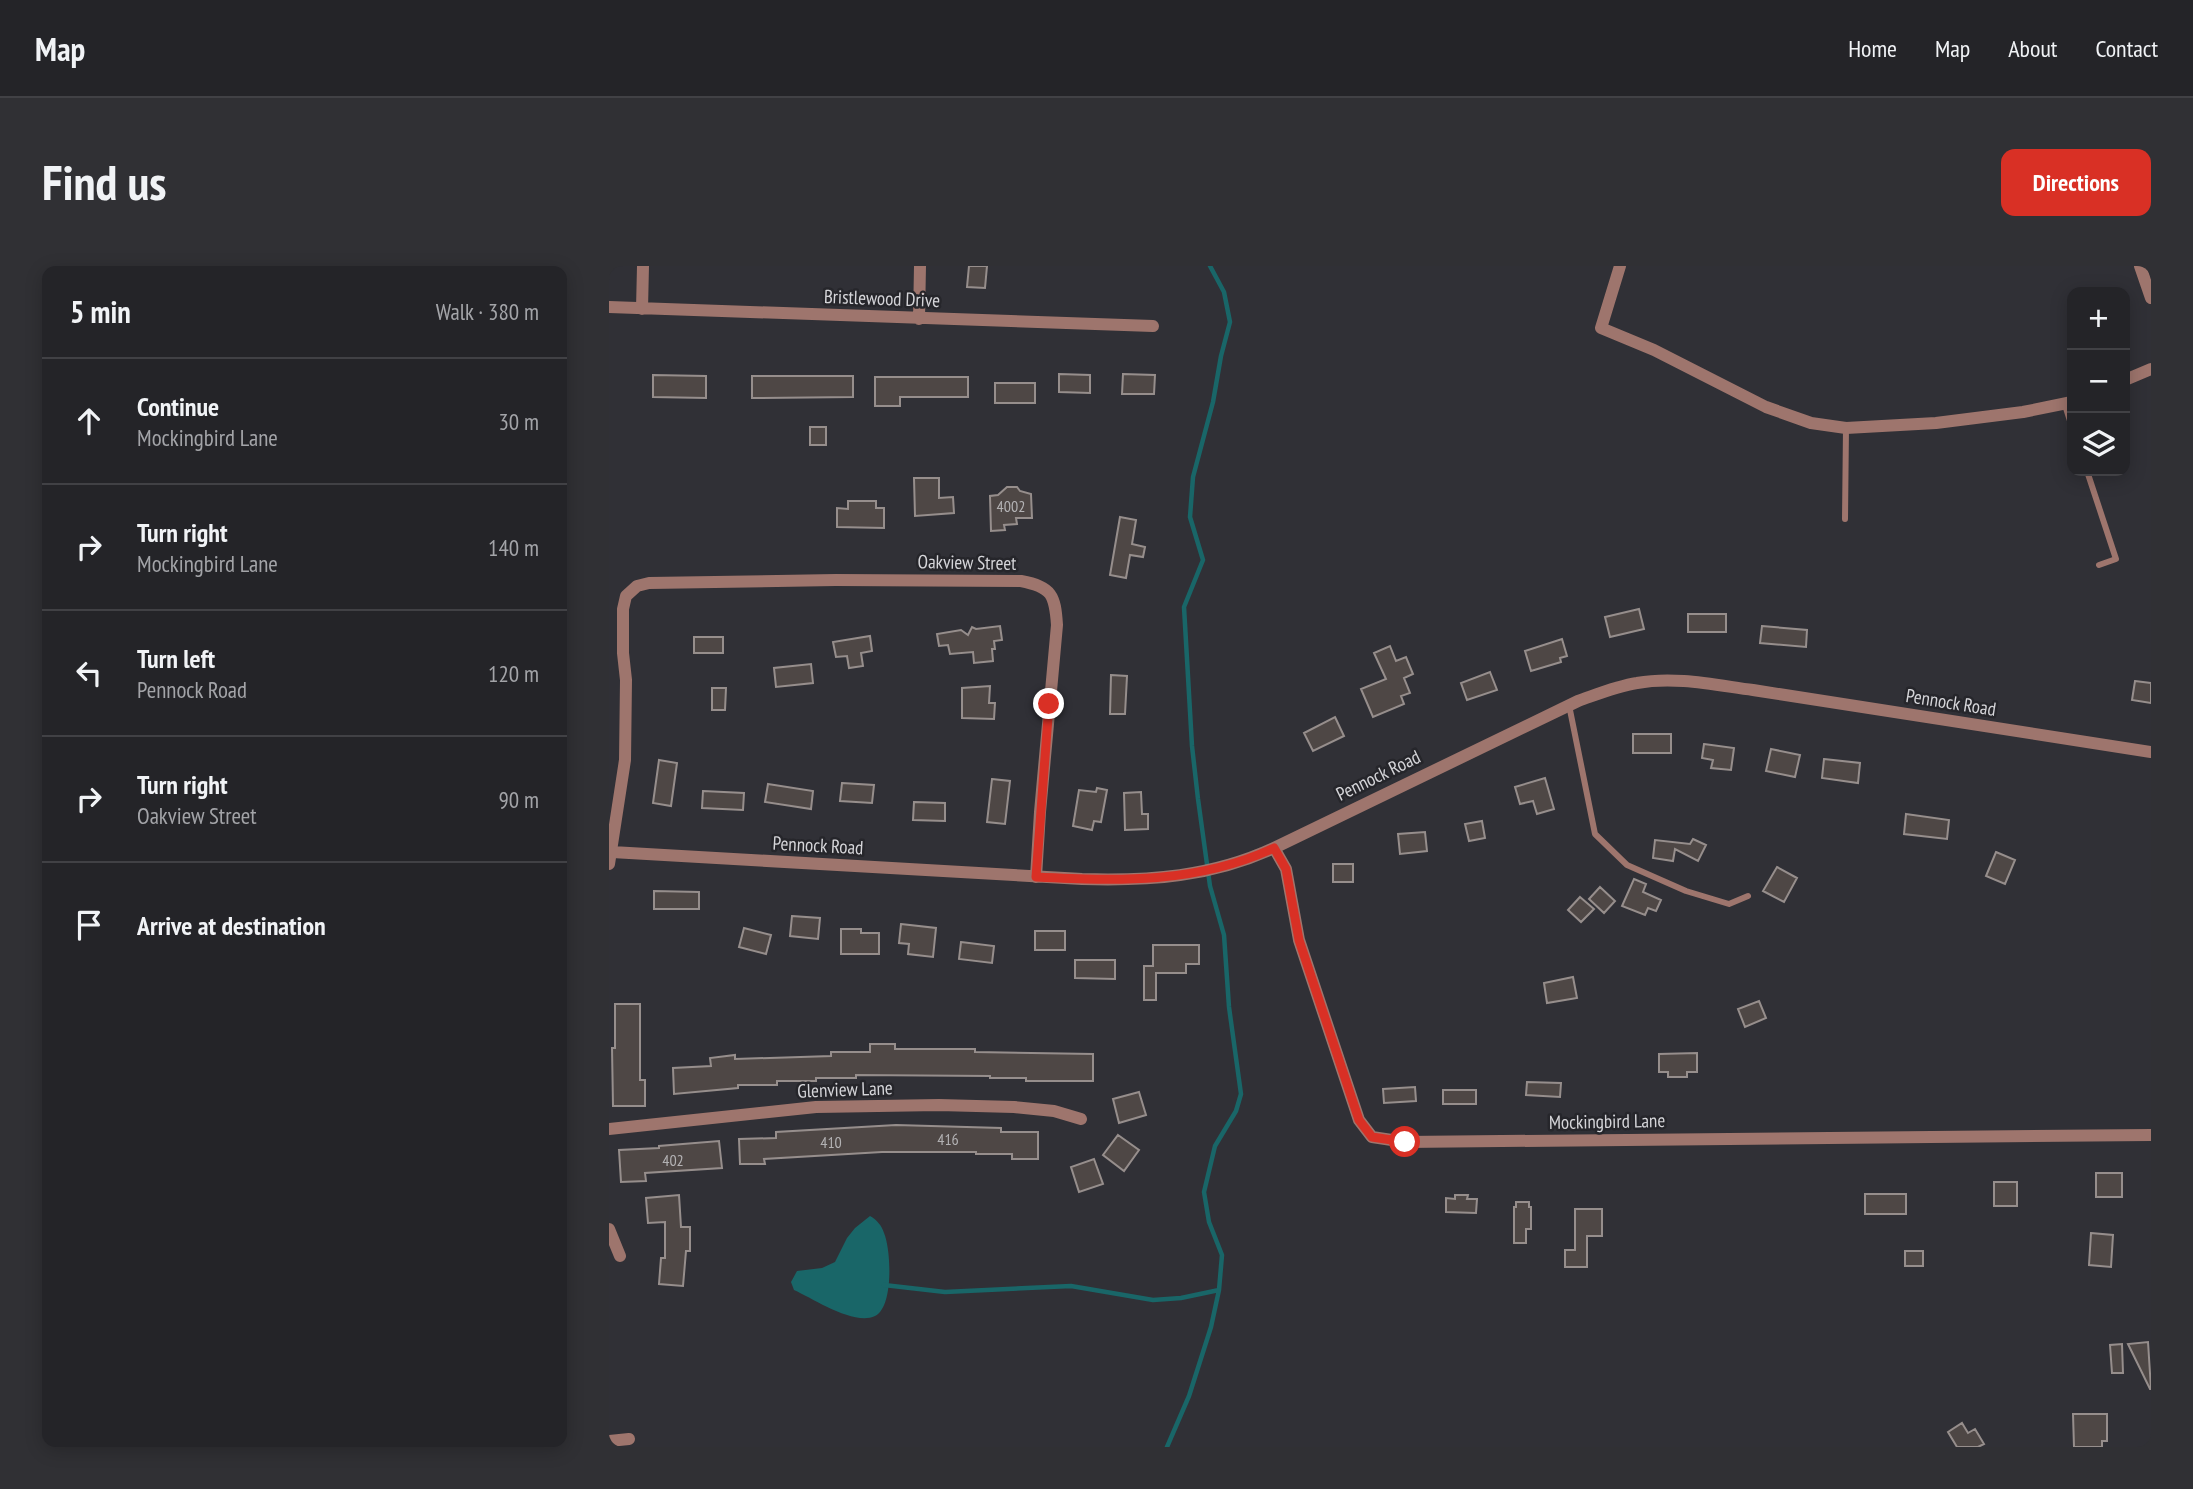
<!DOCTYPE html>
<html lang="en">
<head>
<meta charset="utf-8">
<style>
	:root { --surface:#242428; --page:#303034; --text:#f1f3f6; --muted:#a3a4a8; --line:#414145; --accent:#d93025 }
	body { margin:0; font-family:"PT Sans Narrow",sans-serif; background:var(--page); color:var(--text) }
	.controls { position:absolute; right:21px; top:21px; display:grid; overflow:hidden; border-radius:14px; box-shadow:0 4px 18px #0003 }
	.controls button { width:63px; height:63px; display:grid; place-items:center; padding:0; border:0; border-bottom:2px solid var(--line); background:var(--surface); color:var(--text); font:35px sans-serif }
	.stop { position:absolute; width:21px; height:21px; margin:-16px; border:5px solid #d93025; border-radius:50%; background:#fff }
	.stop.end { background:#d93025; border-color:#fff; box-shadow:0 2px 7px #0008 }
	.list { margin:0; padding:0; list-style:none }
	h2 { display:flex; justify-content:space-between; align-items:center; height:91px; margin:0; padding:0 28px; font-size:30px }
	h2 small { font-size:23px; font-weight:400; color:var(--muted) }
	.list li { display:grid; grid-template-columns:46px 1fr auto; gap:21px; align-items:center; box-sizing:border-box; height:126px; padding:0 28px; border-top:2px solid var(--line) }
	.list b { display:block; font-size:26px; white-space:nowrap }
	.list p { margin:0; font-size:23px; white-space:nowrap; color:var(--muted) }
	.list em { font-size:23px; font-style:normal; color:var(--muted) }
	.icon { flex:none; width:38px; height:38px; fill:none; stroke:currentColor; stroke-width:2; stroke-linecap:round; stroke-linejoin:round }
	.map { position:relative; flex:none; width:1542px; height:1181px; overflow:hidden; border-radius:14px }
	header { display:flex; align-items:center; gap:42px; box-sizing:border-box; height:98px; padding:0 35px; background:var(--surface); border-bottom:2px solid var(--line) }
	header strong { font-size:33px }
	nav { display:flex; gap:38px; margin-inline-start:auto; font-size:24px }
	.intro { display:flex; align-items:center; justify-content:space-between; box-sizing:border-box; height:168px; padding:0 42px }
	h1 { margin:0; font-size:49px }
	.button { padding:18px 32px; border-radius:14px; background:var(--accent); color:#fff; font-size:24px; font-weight:700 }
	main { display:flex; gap:42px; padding:0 42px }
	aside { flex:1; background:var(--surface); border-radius:14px; box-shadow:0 4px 18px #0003 }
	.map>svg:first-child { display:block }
</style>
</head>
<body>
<header>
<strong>Map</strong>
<nav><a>Home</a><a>Map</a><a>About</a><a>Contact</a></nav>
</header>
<div class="intro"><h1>Find us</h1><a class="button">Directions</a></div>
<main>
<aside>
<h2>5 min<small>Walk · 380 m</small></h2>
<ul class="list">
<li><svg class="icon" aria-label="ahead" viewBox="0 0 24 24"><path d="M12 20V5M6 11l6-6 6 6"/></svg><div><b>Continue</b><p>Mockingbird Lane</p></div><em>30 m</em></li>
<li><svg class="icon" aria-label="right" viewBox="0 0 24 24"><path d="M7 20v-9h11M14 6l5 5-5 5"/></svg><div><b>Turn right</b><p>Mockingbird Lane</p></div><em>140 m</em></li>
<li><svg class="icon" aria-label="left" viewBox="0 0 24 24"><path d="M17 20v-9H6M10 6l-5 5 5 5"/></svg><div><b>Turn left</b><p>Pennock Road</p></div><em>120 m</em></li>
<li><svg class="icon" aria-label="right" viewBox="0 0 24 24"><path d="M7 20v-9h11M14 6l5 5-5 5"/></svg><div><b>Turn right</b><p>Oakview Street</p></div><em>90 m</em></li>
<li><svg class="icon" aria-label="arrive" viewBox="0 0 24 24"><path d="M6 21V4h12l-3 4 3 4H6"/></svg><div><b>Arrive at destination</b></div></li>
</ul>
</aside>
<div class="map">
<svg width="1542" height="1181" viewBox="0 0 1542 1181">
	<rect width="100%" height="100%" fill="#303036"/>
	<path fill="#196668" d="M261 950C268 954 273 960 275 967 282 983 285 1041 266 1050 245 1060 205 1033 185 1024L182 1016 188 1005 213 1002 226 996 238 972 246 962Z"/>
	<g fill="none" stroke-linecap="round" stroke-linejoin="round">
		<path stroke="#196668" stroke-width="4.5" d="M275 1019 336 1026 462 1020 544 1034 572 1032 610 1024
			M558 1181 580 1130 602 1061 610 1024 613 989 600 956 595 926 606 880 627 845 632 828 620 741 615 669 601 620 589 533 583 480 575 341 594 294 581 251 584 211 604 136 612 90 621 56 615 26 601 0"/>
	</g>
	<path fill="#4e4745" stroke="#968e8c" stroke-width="2" d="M360 0H378L376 22 358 21Z
		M450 108 481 109V127L450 126Z
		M514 108 546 109 545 128H513Z
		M44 109 97 110V132L44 131Z
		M143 110H244V131L143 132Z
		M266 111H359V131H291V140H266Z
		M386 117H426V137H386Z
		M201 161H217V179H201Z
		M305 212H330V232L344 231 345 247 306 250Z
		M398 221H408L411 225 422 228 423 252H407L408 258 395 259 396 264 382 265 381 230 389 229Z
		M239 235H267V242H275V262L228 261V242L239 243Z
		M511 251 527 254 523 278 536 281 534 291 521 289 517 312 501 309Z
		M1030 343 1035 363 1001 371 996 351Z
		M1079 348H1117V366H1079Z
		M391 360 393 374 385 375 386 383H383L384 395 365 397 364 386 341 388 339 379 330 380 328 368 352 364 359 369 363 361 367 363Z
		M1153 360 1198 364 1197 381 1151 377Z
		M261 370 263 385 252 387 254 400 240 402 238 390 227 391 224 376Z
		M85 371H114V387H85Z
		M953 373 958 390 951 392 952 396 922 405 916 385Z
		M781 380 787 395 797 391 804 408 795 412 801 427 792 430 795 438 764 451 752 423 777 413 765 387Z
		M202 398 204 417 167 421 165 402Z
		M881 406 888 424 858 434 852 417Z
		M502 409 518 410 516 448H501Z
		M1526 415 1542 417V437L1523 434Z
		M381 420 380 437H386L385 453 353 452V422Z
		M103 422H117L116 444H103Z
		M726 451 735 470 704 485 695 467Z
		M1024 468H1062V487H1024Z
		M1095 478 1125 482 1122 504 1102 502 1104 494 1093 492Z
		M1162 483 1191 489 1186 511 1157 505Z
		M1215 493 1251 497 1249 517 1213 512Z
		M50 494 68 497 62 540 44 537Z
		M936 512 945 543 928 548 924 535 911 538 906 521Z
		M383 513 401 515 396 558 378 556Z
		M233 517 265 519 263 537 231 535Z
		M159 518 204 525 202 543 156 536Z
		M488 522 498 524 492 556 485 555 483 564 464 560 470 524 487 526Z
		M94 525 135 527 134 544 93 542Z
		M532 526 533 548H539V563L516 564 515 527Z
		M305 536 336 537V555L304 554Z
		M1297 548 1340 554 1338 573 1295 568Z
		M873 555 876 572 860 575 856 558Z
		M816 566 818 585 791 588 789 568Z
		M1084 573 1097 579 1089 595 1066 583 1064 595 1044 592 1046 574 1081 578Z
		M1387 586 1406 594 1396 618 1377 610Z
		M724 598H744V616H724Z
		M1168 601 1188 612 1175 636 1154 625Z
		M1025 613 1037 618 1034 626 1052 634 1047 645 1039 642 1036 649 1013 640Z
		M991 621 1006 635 995 647 980 633Z
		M45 625 90 626V643H45Z
		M971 631 985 643 972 656 959 644Z
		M183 650 211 652 209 673 181 670Z
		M292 658 327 662 324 691 299 688 300 678 290 677Z
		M135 662 162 669 157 688 130 681Z
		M232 663H252V667H270V688H232Z
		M426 665H456V684H426Z
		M352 676 385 680 383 697 350 693Z
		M544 679H590V698H577V707H547V734H535V700H544Z
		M466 694H506V713L466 712Z
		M964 711 968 732 938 737 935 717Z
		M1150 735 1157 752 1136 761 1129 743Z
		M6 738H31V814H36V840H4L3 782H6Z
		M261 778H286V783H366V786L484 788V815H417V812H381V810L247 809V812H207V815H168V819H129V822L65 828 64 802 102 800 101 792 126 789V793L222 790V786H261Z
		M1088 787V806H1078V811H1059V806H1050V788Z
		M918 816 952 817 951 831 917 829Z
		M806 821 807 835 775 837 774 823Z
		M834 824H867V838H834Z
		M530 826 537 849 510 857 504 833Z
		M287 859 392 862V866H429V893H403V888H367V886H273L155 893 156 898H131L130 873 167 872V866Z
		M509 869 530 884 515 905 494 889Z
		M110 875 113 902 36 907 37 915 12 916 10 884 50 882V880Z
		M485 893 494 918 470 926 462 901Z
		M1487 907H1513V931H1487Z
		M1385 916H1408V940H1385Z
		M1256 928H1297V948H1256Z
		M70 929 72 961H81V985H77L74 1020 50 1018 52 992H56V956L39 957 37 932Z
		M846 929H859L858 933H868L867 947 837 946V932L846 933Z
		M907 936H920V941H922V963H917V977H905V941H907Z
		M966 943H993V970H978V1001H956V984H966Z
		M1482 967 1504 969 1502 1001 1480 999Z
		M1296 985H1314V1000H1296Z
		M1539 1076 1542 1123H1541L1519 1078Z
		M1513 1078 1514 1107H1503L1501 1079Z
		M1464 1148H1498V1175H1493V1181H1465Z
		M1353 1157 1359 1167 1366 1163 1375 1178 1369 1181H1348L1339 1166Z"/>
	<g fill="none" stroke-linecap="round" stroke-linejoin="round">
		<path stroke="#9e756d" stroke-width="6" d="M1456 139 1463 161
			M1478 205 1507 293 1490 299
			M1236 253 1237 162
			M960 439 986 568 1018 599 1077 625 1120 638 1139 630"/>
		<path stroke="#9e756d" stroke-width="12" d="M1011 0 992 62 1045 84 1157 141 1202 157 1237 162 1327 157 1414 146 1463 136
			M1531 0 1542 32
			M0 41 544 60
			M33 43 34 0
			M310 53 311 0
			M1516 114 1542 103
			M665 582 677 603 690 674 750 854 763 871 796 876 1542 869
			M3 586 473 613C541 615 602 611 665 582L969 435C989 428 1008 420 1028 417 1066 410 1106 419 1144 424L1542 486
			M0 598 16 494 17 414 14 387V343L17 330 28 320 40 317 227 314 412 315C443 321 446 329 448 359L431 546 427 611
			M0 863 207 841 330 839 405 841 445 845 472 853
			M0 963 11 990
			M0 1175 20 1173"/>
	</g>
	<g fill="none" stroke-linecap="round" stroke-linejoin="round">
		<path stroke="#d93025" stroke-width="9" d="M440 438 427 611C510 615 588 618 665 582L677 603 690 674 750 854 763 871 796 876"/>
	</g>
	<g text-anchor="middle" stroke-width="5" stroke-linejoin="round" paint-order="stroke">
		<g font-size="16" fill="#b3b2b4">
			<text x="402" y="246">4002</text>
			<text x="339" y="879">416</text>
			<text x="222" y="882">410</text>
			<text x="64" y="900">402</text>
		</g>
		<g font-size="19" fill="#d5d5d9" stroke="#26262b">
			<text transform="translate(273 32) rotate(2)" y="7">Bristlewood Drive</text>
			<text transform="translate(358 296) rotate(1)" y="7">Oakview Street</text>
			<text transform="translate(1342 436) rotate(9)" y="7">Pennock Road</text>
			<text transform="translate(769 509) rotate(-26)" y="7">Pennock Road</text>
			<text transform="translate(209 579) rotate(3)" y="7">Pennock Road</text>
			<text transform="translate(236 823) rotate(-2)" y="7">Glenview Lane</text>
			<text transform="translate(998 855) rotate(-1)" y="7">Mockingbird Lane</text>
		</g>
	</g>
</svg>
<div class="controls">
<button>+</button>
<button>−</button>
<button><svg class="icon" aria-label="layers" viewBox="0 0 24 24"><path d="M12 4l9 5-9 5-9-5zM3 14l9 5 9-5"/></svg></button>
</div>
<div class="stop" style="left:796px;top:876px"></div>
<div class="stop end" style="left:440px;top:438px"></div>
</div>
</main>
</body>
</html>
